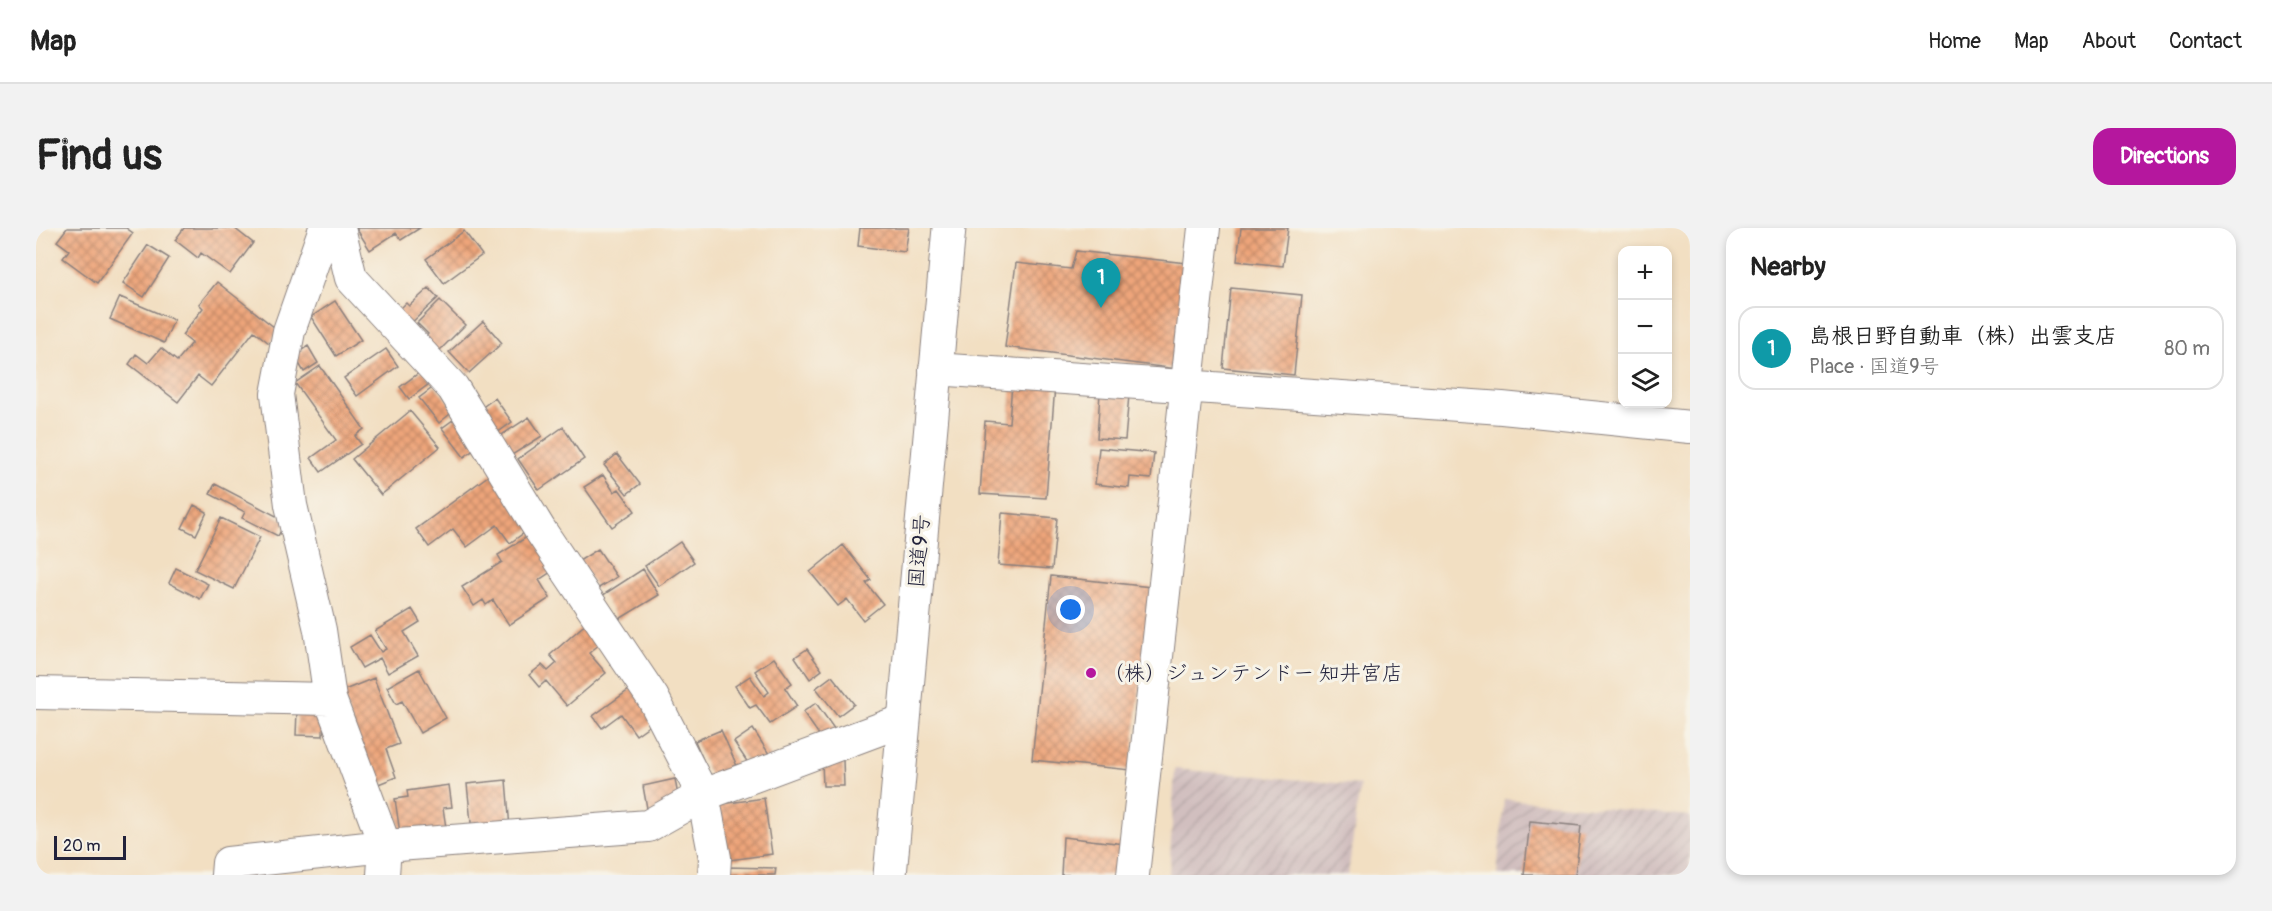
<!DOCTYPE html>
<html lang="en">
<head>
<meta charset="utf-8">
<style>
	:root { --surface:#fff; --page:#f2f2f2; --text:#222; --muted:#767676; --line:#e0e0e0; --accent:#b5179e }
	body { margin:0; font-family:Pangolin,"Klee One",sans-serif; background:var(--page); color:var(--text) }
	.controls { position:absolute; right:18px; top:18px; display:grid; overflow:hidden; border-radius:12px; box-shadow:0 3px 9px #0003 }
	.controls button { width:54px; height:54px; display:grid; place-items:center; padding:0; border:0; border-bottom:2px solid var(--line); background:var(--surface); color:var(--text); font:30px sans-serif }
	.scale { position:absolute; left:18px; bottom:15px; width:72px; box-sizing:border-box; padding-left:6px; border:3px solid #22223b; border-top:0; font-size:16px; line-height:21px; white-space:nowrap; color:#22223b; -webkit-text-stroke:4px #f7f3e8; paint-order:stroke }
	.you { position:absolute; left:1035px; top:382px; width:21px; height:21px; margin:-15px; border:4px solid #fff; border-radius:50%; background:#1a73e8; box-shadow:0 0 0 9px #1a73e833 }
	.badge { display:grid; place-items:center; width:39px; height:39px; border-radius:50%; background:var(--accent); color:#fff; font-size:20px; font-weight:700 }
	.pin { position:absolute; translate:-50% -50px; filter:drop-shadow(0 2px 3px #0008) }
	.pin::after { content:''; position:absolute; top:32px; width:21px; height:18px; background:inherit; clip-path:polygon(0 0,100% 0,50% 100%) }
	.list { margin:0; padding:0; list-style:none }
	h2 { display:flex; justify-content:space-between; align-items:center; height:78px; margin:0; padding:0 24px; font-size:26px }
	h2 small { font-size:20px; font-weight:400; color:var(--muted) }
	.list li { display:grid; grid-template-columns:39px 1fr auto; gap:18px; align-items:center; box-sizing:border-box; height:84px; margin:0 12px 12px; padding:0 12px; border:2px solid var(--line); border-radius:18px }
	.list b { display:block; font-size:22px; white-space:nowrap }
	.list p { margin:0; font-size:20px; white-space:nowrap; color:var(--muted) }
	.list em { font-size:20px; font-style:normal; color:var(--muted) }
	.icon { flex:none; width:33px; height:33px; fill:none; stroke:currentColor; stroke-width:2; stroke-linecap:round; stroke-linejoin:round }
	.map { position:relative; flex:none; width:1654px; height:647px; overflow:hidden; border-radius:18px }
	header { display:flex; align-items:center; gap:36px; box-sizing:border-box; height:84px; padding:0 30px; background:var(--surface); border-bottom:2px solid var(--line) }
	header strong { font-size:28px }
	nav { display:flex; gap:33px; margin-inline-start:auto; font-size:21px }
	.intro { display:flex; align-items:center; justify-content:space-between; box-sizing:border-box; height:144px; padding:0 36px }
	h1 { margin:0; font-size:42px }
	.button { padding:15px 27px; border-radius:18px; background:var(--accent); color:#fff; font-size:21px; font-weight:700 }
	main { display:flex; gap:36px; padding:0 36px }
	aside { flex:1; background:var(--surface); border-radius:18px; box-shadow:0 3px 9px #0003 }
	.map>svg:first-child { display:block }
</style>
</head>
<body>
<header>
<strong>Map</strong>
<nav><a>Home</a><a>Map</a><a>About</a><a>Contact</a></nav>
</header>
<div class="intro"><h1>Find us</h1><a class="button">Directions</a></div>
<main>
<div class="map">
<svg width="1654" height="647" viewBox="0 0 1654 647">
	<defs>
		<pattern id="industrial-furrows" width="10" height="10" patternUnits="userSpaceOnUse" patternTransform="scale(1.5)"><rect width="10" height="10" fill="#d1bfbf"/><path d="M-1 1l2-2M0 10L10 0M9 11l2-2" fill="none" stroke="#b3a4a5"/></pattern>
		<pattern id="building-cross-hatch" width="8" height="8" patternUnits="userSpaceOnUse" patternTransform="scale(1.5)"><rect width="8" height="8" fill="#eea57a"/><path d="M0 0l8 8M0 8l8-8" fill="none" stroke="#c08665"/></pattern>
	</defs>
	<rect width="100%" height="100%" fill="#f7f3e8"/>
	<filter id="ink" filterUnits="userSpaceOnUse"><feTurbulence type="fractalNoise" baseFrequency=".0167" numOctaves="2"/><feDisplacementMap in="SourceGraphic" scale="12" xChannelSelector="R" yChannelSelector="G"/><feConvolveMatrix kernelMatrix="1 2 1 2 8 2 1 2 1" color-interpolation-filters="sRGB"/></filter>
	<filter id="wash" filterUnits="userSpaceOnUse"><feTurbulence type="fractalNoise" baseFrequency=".008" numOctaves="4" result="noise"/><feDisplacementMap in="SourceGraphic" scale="24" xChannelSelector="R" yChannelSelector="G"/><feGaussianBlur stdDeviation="1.35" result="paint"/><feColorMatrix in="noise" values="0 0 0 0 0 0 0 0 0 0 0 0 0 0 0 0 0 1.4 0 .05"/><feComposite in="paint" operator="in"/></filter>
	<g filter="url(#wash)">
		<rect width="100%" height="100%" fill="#f2dfc2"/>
		<path fill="url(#industrial-furrows)" d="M1139 541 1324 557 1312 647H1133Z
			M1468 571 1654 588V647H1461Z"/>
		<g id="blocks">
			<path fill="url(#building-cross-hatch)" d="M31 0H90L97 5 61 55 27 30 33 22 21 13Z
				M148 0H198L217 15 194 46 165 25 162 30 139 12Z
				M320 0H384L365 12 360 5 334 22Z
				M824 0H873L869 24 822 18Z
				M1205 0H1252L1247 38 1201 33Z
				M428 3 446 27 408 55 390 31Z
				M112 17 133 30 108 69 87 55Z
				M1040 23 1160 36 1149 142 969 119 980 35 1035 41Z
				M181 54 243 103 233 115 218 103 175 158 162 148 142 174 93 136 100 126 112 135 125 120 141 133 156 115 146 107 167 80 163 76Z
				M393 60 402 70 372 98 360 85 370 75 373 78Z
				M1195 60 1266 67 1258 147 1187 140Z
				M84 69 138 92 128 115 74 91Z
				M404 72 429 97 398 128 384 114 392 106 381 95Z
				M299 73 325 112 300 128 275 89Z
				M447 93 466 115 433 145 413 124Z
				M272 118 282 135 268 144 258 127Z
				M350 121 362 138 321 168 308 150Z
				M284 138 328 201 319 208 325 216 285 244 275 230 300 212 259 155Z
				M388 141 397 153 373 171 364 159Z
				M976 155 1019 158 1010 270 944 266 949 193 973 195Z
				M399 158 419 182 403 195 383 170Z
				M1064 165 1093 167 1089 212 1061 210Z
				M459 170 476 194 461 205 444 181Z
				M374 183 404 219 345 267 316 231Z
				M421 189 443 218 428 229 406 200Z
				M493 189 506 208 476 227 464 208Z
				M527 199 548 231 503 262 482 231Z
				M1063 220 1118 225 1115 251 1094 249 1093 260 1059 256Z
				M581 226 604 256 591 266 568 237Z
				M456 245 496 299 474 315 461 297 431 319 417 301 393 319 380 301Z
				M567 247 578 264 583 261 599 283 576 299 548 259Z
				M179 256 250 293 242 308 206 290 209 284 174 266Z
				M158 277 171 284 160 307 146 300Z
				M966 285 1021 290 1016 341 962 337Z
				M185 290 224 309 198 361 159 342Z
				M499 304 521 340 503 352 514 370 473 397 457 372 450 377 447 372 438 378 426 359 466 334 462 327Z
				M644 314 658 334 623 358 609 338Z
				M807 317 835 352 830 355 847 376 827 392 811 371 802 378 774 344Z
				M562 321 581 349 561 361 543 333Z
				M140 340 172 356 164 371 133 355Z
				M607 341 623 367 582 392 567 367Z
				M1015 348 1115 359 1095 542 996 532Z
				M376 381 384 394 368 404 382 428 352 445 344 430 326 440 314 419 334 407 345 424 350 421 339 403Z
				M554 392 570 411 553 425 570 445 531 478 510 453 503 459 493 447 506 437 512 443 521 435 514 427Z
				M771 421 786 442 774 451 759 429Z
				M738 430 756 455 749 460 761 478 734 496 720 477 714 480 699 458 714 448 728 468 733 464 719 443Z
				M383 441 410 490 384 505 366 473 360 476 351 459Z
				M796 448 818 476 802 488 780 460Z
				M338 450 363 516 350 521 360 549 335 559 306 463Z
				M597 459 621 492 600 507 585 486 566 500 557 488Z
				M780 475 799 502 786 511 767 484Z
				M261 483H288L287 508 260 507Z
				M717 501 735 529 716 541 698 514Z
				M685 502 701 538 675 550 659 513Z
				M807 532 808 558H787L786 533Z
				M639 551 643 574 612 586 607 558Z
				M470 552 474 600 436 604 431 556Z
				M413 557 416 579 407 580 411 606 365 612 359 571 372 569 371 563Z
				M728 570 736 626 687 633 679 577Z
				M1494 593 1545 598 1539 647H1488Z
				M1027 609 1089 616 1086 647H1025Z
				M690 639 740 640 739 647H690Z"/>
		</g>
	</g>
	<g filter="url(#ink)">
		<use href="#blocks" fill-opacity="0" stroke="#8a807e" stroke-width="1.5"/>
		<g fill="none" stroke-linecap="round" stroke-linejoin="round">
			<defs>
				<path id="minor" d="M289 0 253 103 241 166 255 277 284 402 294 471 349 618 347 647
					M303 0 315 50 417 160 504 302 617 470 667 567 679 630 678 647
					M899 141 1466 180 1654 199
					M0 465 294 471
					M191 647 192 635 349 618 612 598 667 567 868 492
					M1097 647 1168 0"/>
				<path id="highway" d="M854 647 913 0"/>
			</defs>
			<use href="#minor" stroke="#8a807e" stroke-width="34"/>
			<use href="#highway" stroke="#8a807e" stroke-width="35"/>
			<use href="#minor" stroke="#fff" stroke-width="32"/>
			<use href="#highway" stroke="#fff" stroke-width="33"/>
		</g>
	</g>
	<circle fill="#b5179e" stroke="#f7f3e8" stroke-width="2" cx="1055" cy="445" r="6"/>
	<g text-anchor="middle" stroke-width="6" stroke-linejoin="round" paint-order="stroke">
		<g font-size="21" fill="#22223b" stroke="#f7f3e8">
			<text transform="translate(883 323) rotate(-85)" y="7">国道9号</text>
		</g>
		<g font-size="21" fill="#22223b" stroke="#f7f3e8" text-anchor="start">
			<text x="1067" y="452">（株）ジュンテンドー 知井宮店</text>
		</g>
	</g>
</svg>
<div class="controls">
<button>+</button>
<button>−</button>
<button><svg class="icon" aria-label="layers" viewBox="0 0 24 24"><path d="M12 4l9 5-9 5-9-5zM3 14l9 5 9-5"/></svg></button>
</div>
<div class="scale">20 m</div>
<div class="you"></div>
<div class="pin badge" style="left:1065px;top:80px;background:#0f9aa8">1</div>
</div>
<aside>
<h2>Nearby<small></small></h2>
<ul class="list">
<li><span class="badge" style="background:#0f9aa8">1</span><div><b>島根日野自動車（株）出雲支店</b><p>Place · 国道9号</p></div><em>80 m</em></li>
</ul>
</aside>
</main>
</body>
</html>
